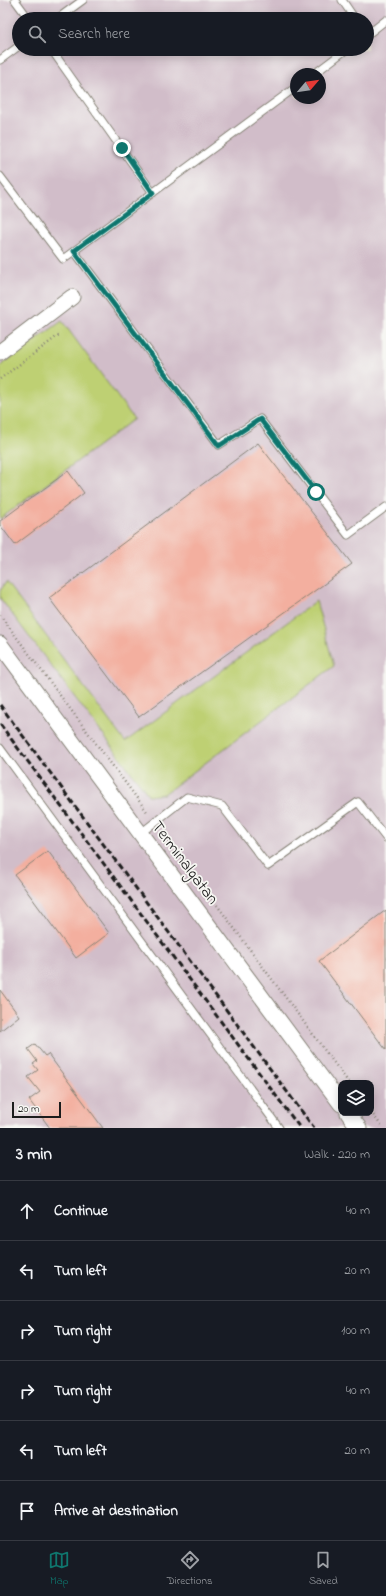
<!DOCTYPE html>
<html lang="en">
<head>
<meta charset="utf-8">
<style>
	:root { --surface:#171b24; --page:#242831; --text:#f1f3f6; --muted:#9ea1a6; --line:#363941; --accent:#0f766e }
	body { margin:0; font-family:"Indie Flower",sans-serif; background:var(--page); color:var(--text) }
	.controls { position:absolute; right:12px; bottom:12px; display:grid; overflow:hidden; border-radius:8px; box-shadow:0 2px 10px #0003 }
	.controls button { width:36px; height:36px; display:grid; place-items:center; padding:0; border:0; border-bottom:1px solid var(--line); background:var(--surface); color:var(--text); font:20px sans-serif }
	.compass { position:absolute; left:290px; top:68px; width:36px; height:36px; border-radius:50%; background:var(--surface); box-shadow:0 2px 10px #0003; rotate:61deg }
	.scale { position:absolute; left:12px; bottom:10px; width:49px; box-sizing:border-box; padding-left:4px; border:2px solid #1c1c1c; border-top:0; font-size:11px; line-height:14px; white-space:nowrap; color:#1c1c1c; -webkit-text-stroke:3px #f6f6f2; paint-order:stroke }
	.stop { position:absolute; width:12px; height:12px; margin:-9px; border:3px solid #0f766e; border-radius:50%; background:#fff }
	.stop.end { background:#0f766e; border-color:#fff; box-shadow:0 1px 4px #0008 }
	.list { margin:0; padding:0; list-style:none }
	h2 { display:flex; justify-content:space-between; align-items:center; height:52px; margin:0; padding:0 16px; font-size:17px }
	h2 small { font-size:13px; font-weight:400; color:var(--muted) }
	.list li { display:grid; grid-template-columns:26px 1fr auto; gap:12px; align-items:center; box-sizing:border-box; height:60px; padding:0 16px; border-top:1px solid var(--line) }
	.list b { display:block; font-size:15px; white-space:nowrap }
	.list em { font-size:13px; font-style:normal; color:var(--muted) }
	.icon { flex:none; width:22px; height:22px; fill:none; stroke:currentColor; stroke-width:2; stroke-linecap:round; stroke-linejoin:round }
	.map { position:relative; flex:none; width:386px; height:1128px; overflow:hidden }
	.search { position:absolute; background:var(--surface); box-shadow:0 2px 10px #0003; left:12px; right:12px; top:12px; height:44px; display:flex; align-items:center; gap:10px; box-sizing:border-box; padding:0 14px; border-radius:22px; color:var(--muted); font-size:15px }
	.sheet { height:412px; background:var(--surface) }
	nav { display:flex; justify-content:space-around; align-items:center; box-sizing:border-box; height:56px; border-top:1px solid var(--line); background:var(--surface); font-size:11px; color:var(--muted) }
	nav a { display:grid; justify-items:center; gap:2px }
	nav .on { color:var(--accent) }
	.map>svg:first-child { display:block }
</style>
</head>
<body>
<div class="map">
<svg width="386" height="1128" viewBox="0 0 386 1128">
	<rect width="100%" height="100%" fill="#f6f6f2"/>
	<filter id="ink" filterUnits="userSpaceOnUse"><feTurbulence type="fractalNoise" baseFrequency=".025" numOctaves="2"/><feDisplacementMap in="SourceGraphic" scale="8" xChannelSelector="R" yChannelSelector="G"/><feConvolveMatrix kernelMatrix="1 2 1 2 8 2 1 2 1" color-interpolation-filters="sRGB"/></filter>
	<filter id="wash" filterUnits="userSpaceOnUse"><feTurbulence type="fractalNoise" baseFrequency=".012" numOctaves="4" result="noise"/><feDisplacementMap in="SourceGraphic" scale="16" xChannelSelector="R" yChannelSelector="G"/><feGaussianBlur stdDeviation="0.9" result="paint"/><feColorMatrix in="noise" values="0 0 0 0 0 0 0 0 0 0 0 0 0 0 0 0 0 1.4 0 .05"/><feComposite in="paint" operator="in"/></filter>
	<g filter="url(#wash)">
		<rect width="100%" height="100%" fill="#efe8d1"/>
		<path fill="#d1bdc9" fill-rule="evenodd" d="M0 0H386V1128H0ZM19 19H367V49H19ZM296 74H320V98H296ZM341 1083H371V1113H341Z"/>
		<path fill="#bed073" stroke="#6d7648" d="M62 321 134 419 0 519V366Z
			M6 582 125 742 316 601 334 666 164 794 149 796 0 598V591Z"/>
		<g id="blocks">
			<path fill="#f3af9f" d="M258 443 352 564 139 717 49 598Z
				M68 471 84 493 15 545 0 525V521Z
				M48 851 109 933 76 958 15 875Z
				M386 910V1050L319 961Z
				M0 990 19 1016 0 1031Z
				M35 1044 45 1056 48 1054 103 1128H50L29 1100 40 1092 28 1077 38 1070 33 1064 37 1061 28 1049Z"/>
		</g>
	</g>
	<g filter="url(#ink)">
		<use href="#blocks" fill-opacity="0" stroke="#868276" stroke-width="1"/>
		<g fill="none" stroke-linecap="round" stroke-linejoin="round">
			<defs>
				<path id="lane" d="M15 0 29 19
					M342 0 355 19
					M57 19 83 0
					M367 35 386 20
					M51 49 153 193
					M0 60 19 46
					M314 74 347 49
					M0 176 63 259 296 87
					M74 251 219 445 260 419 348 535 386 507
					M0 748 279 1128
					M141 833 187 797 222 806 268 866 358 802 386 838"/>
				<path id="street" d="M0 352 72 297
					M0 644 341 1104
					M348 1113 359 1128"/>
			</defs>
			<use href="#lane" stroke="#868276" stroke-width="9"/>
			<use href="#street" stroke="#868276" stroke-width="17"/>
			<path stroke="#868276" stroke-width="2.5" stroke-dasharray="1 3" stroke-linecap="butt" d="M0 379 59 335
				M0 615 148 813
				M162 831 349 1083
				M371 1112 383 1128"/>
			<use href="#lane" stroke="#fff" stroke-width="7"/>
			<use href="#street" stroke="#fff" stroke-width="15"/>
			<path stroke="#1c1c1c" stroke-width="3" stroke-dasharray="6 3" stroke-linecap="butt" d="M0 705 314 1128
				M0 724 300 1128"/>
		</g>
	</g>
	<g fill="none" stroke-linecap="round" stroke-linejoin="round" filter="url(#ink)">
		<path stroke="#0f766e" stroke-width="5" d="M122 148 153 193 74 251 219 446 260 419 316 492"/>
	</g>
	<g text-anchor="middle" stroke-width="3.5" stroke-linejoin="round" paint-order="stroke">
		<g font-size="17" fill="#1c1c1c" stroke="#f6f6f2">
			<text transform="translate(186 862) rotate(53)" y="6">Terminalgatan</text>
		</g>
	</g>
</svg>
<div class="controls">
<button><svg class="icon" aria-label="layers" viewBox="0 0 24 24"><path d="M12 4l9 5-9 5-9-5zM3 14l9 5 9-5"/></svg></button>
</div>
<svg class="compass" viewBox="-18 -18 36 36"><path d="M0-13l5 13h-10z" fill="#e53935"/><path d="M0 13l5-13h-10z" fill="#9ea1a6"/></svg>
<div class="scale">20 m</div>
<div class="stop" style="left:316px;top:492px"></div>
<div class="stop end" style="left:122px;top:148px"></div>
<div class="search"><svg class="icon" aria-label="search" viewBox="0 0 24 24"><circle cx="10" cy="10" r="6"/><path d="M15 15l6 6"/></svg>Search here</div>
</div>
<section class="sheet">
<h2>3 min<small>Walk · 220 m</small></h2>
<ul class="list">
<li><svg class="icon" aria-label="ahead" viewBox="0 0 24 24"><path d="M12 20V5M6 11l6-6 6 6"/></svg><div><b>Continue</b></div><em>40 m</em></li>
<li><svg class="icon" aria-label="left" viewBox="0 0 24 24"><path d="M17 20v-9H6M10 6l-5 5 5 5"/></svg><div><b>Turn left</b></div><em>20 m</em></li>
<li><svg class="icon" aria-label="right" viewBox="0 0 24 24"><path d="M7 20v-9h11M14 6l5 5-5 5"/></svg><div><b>Turn right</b></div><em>100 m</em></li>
<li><svg class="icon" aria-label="right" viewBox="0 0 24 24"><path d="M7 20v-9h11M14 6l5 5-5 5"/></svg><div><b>Turn right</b></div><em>40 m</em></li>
<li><svg class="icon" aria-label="left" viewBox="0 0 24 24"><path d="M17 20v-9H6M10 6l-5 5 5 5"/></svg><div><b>Turn left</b></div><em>20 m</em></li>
<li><svg class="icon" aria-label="arrive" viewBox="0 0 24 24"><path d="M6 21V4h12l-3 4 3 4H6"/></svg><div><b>Arrive at destination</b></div></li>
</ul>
</section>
<nav>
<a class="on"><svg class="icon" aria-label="map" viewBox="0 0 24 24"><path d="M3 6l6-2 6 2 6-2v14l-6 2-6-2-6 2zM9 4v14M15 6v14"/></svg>Map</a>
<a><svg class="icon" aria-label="directions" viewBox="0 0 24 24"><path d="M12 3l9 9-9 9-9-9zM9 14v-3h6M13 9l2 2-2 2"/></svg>Directions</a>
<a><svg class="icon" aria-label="saved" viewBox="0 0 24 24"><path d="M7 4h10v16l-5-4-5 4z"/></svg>Saved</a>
</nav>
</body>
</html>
